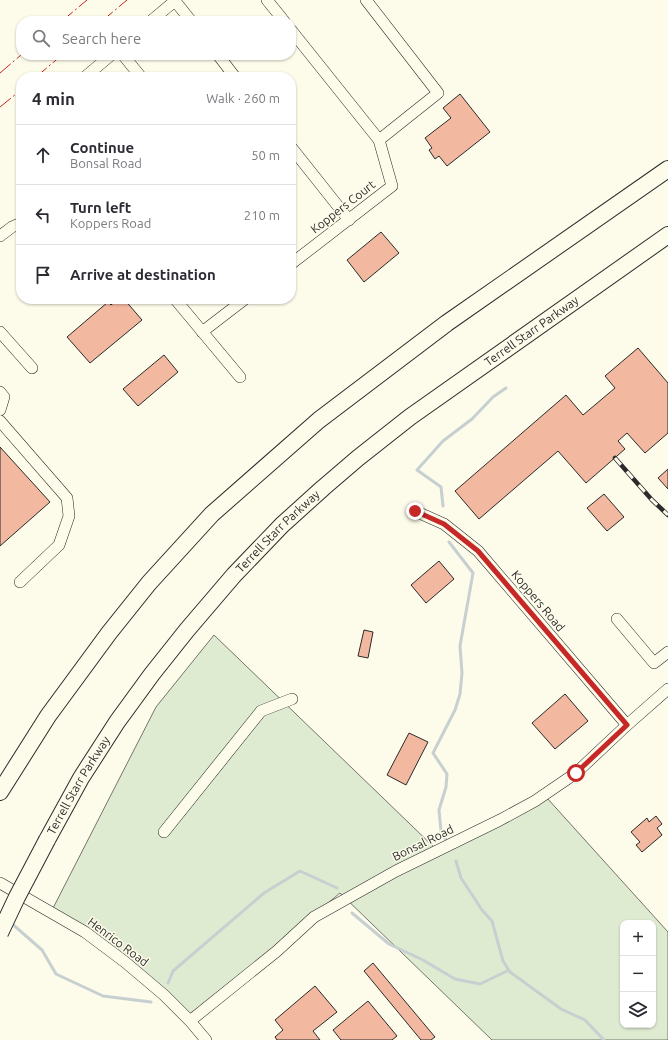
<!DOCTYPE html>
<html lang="en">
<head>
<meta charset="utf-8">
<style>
	:root { --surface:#fff; --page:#f2f2f3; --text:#2b2b33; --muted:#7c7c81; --line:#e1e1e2 }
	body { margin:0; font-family:Ubuntu,sans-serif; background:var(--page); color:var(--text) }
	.controls { position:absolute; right:12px; bottom:12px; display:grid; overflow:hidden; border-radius:8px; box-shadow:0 1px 3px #0004 }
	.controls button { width:36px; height:36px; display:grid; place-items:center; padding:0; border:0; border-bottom:1px solid var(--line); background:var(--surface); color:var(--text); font:20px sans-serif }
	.stop { position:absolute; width:12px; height:12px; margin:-9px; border:3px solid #c62828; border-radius:50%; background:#fff }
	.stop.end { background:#c62828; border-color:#fff; box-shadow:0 1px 4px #0008 }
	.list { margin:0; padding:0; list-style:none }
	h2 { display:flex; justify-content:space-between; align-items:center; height:52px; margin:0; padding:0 16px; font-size:17px }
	h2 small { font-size:13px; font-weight:400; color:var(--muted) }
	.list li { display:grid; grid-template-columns:26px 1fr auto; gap:12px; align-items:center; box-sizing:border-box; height:60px; padding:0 16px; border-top:1px solid var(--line) }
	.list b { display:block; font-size:15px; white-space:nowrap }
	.list p { margin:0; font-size:13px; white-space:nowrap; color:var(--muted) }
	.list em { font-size:13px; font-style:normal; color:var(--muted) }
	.icon { flex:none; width:22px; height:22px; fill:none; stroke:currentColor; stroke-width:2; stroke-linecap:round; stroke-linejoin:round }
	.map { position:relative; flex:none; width:668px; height:1040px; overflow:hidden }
	.search { position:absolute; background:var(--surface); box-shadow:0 1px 3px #0004; left:16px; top:16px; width:280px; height:44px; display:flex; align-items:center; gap:10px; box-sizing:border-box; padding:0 14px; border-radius:16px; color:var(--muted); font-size:15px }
	.panel { position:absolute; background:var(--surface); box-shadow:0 1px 3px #0004; left:16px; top:72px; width:280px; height:232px; border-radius:16px }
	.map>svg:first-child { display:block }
</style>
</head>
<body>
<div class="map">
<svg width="668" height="1040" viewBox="0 0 668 1040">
	<rect width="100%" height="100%" fill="#fdfbea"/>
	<path fill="#deebd1" stroke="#74746e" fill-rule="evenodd" d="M214 635 438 851 547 798 668 932V1040H492L340 893 188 1019 135 967 50 914 156 707ZM623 923H653V1025H623Z"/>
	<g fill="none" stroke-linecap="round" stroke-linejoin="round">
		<path stroke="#c7d0d0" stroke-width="3" d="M443 506 441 487 417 470 443 441 472 419 493 397 506 388
			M446 840 441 831 439 810 446 787 447 774 433 753 455 710 460 694 462 673 460 646 473 573 449 542
			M456 861 461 878 482 910 492 921 503 961 510 972 561 1009 585 1020 604 1040
			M352 913 389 944 423 960 455 979 480 984 509 970
			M10 922 42 950 56 974 103 996 151 1002
			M168 983 173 971 264 893 300 871 337 888"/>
	</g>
	<path fill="#f2b8a0" stroke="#2b2b2b" d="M460 94 490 132 447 166 439 156 435 159 429 150 432 148 425 138 451 118 443 108Z
		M381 232 399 253 364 282 347 260Z
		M118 299H124L142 320 90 363 67 337 108 302 111 305Z
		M638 348 668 383V433L645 453 627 433 618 441 625 449 586 483 558 451 479 519 455 491 566 395 583 415 615 388 605 376Z
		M164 355 178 372 138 406 123 389Z
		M0 447 50 502 0 546Z
		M668 469V489L658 478Z
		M604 494 624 517 607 531 587 508Z
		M439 561 454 579 426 603 411 585Z
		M364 630 373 632 368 658 358 656Z
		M565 694 588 721 555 749 532 723Z
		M409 733 428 742 406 785 387 775Z
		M656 816 662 824 657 828 662 835 642 852 636 845 640 842 631 832 647 818 649 822Z
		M373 963 435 1037 431 1040H421L364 971Z
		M315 986 337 1012 313 1031 320 1040H277L275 1037 283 1030 275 1020Z
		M368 1001 397 1036 392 1040H341L333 1030Z"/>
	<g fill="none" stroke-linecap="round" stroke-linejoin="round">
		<defs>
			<path id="minor" d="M267 0 284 21
				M366 0 438 93 379 140
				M175 1 191 21
				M151 21 176 0
				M291 30 379 140 392 186 291 264
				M123 55 141 77
				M218 55 235 77
				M85 77 111 55
				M291 147 349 220
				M0 236 12 227 21 223
				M175 299 240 377
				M0 332 32 368
				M202 332 245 299
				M0 392 4 397 0 410
				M0 421 67 498 69 516 59 545 20 582
				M415 511 444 524 478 551 627 725
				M617 619 654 663 668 652
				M164 832 261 711 292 699
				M0 883 85 932 125 962 164 995 190 1021 206 1040
				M190 1021 277 951 314 917 396 871 500 820 535 801 576 773 627 725 668 689"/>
			<g id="highway">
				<path d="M0 792 48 716 109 633 149 583 212 514 319 420 447 323 668 169"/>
				<path id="s1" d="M47 840 81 778 117 722 152 674 187 630 234 575 282 525 323 488 358 458 410 417 668 235"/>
			</g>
		</defs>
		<use href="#minor" stroke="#2b2b2b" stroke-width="12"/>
		<use href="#highway" stroke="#2b2b2b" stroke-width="18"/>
		<use href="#minor" stroke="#fdfbea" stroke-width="11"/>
		<use href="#highway" stroke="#fdfbea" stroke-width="16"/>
		<defs>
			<path id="rail" d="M615 458 652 500 668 515"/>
		</defs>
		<use href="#rail" stroke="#2b2b2b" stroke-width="4.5"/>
		<use href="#rail" stroke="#fdfbea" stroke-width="3" stroke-dasharray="9" stroke-linecap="butt"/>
		<defs>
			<path id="highway-bridge" d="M0 933 17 897 47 840"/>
		</defs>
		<use href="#highway-bridge" stroke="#2b2b2b" stroke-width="18" stroke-linecap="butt"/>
		<use href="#highway-bridge" stroke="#fdfbea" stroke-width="16"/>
		<path stroke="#c62828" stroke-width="1" stroke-dasharray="14 3 2 3" stroke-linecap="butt" d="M62 21 87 0
			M102 21 127 0
			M0 73 21 55
			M36 77 62 55
			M0 107 21 90"/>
	</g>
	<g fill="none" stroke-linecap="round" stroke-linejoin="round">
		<path stroke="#c62828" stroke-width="5" d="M415 511 444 524 478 551 627 725 576 773"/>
	</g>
	<g text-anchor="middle" stroke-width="3" stroke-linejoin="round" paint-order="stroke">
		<g font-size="12" fill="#2b2b2b" stroke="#fdfbea">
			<text transform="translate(343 207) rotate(-38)" y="4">Koppers Court</text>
			<text dy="4" stroke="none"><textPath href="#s1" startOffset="711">Terrell Starr Parkway</textPath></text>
			<text dy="4" stroke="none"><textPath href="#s1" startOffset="387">Terrell Starr Parkway</textPath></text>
			<text transform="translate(538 601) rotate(50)" y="4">Koppers Road</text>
			<text dy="4" stroke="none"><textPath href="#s1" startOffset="63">Terrell Starr Parkway</textPath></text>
			<text transform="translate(423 843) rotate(-26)" y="4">Bonsal Road</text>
			<text transform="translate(118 942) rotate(37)" y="4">Henrico Road</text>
		</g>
	</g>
</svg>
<div class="controls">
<button>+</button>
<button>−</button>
<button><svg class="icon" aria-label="layers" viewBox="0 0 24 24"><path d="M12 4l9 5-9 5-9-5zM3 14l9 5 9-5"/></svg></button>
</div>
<div class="stop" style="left:576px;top:773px"></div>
<div class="stop end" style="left:415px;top:511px"></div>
<div class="search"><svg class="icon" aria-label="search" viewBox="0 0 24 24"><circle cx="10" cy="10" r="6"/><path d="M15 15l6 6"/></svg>Search here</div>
<section class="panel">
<h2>4 min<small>Walk · 260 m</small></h2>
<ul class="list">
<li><svg class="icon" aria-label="ahead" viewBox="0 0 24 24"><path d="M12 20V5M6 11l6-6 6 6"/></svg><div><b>Continue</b><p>Bonsal Road</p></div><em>50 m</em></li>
<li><svg class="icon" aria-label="left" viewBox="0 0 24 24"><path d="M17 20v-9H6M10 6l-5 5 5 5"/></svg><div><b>Turn left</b><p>Koppers Road</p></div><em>210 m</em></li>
<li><svg class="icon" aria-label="arrive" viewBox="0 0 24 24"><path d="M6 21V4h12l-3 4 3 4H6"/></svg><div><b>Arrive at destination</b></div></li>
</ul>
</section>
</div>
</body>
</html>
